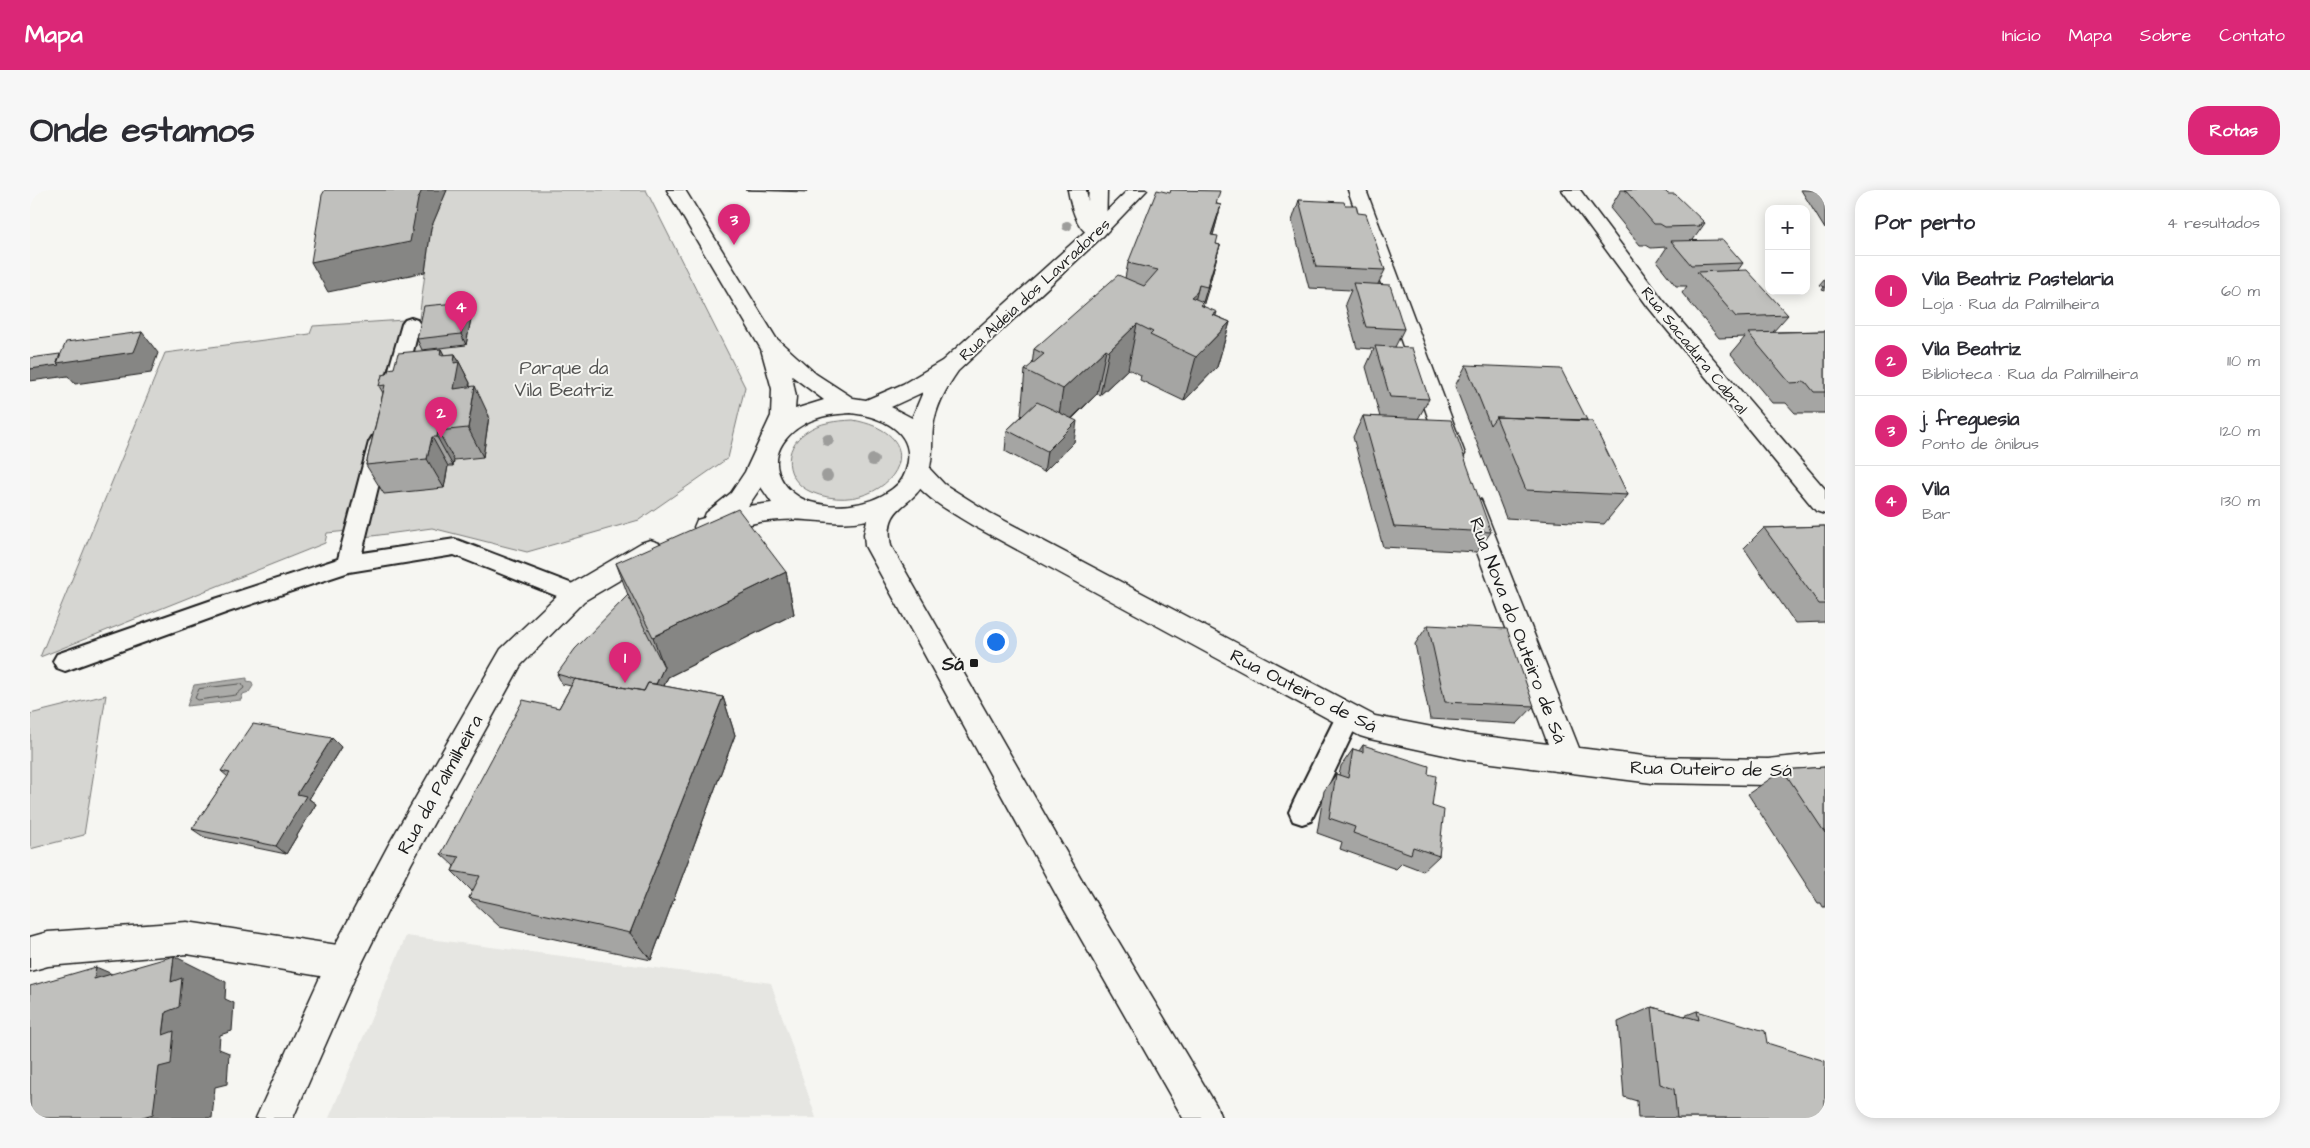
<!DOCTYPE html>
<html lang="pt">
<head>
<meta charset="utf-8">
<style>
	:root { --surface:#fff; --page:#f7f7f7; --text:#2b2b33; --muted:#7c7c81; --line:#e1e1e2; --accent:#db2777 }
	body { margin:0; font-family:"Architects Daughter",sans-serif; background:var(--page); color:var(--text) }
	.controls { position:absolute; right:15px; top:15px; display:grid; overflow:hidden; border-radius:10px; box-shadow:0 2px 12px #0003 }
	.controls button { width:45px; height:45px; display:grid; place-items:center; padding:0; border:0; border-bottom:1px solid var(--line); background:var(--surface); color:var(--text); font:25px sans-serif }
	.you { position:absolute; left:965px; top:451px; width:18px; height:18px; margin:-12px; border:4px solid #fff; border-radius:50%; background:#1a73e8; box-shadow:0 0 0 8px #1a73e833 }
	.badge { display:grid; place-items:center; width:32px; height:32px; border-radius:50%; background:var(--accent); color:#fff; font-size:16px; font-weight:700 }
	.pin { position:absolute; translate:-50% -41px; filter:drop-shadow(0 1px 2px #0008) }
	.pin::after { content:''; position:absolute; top:26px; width:18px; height:15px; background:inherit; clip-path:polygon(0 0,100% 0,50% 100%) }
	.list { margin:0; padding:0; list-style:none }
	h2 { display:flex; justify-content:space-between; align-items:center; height:65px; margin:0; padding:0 20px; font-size:21px }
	h2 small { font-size:16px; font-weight:400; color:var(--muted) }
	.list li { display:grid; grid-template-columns:32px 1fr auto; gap:15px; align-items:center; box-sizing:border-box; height:70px; padding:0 20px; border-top:1px solid var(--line) }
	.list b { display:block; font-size:19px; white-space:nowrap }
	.list p { margin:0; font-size:16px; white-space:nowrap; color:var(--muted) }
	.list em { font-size:16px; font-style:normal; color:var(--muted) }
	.map { position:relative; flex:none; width:1795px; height:928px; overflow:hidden; border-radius:20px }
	header { display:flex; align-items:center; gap:30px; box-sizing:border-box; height:70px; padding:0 25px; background:var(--accent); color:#fff }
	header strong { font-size:24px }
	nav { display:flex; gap:28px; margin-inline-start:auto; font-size:18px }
	.intro { display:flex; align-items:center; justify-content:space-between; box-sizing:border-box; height:120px; padding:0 30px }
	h1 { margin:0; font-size:35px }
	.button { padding:12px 22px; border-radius:20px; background:var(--accent); color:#fff; font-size:18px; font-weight:700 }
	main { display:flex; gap:30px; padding:0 30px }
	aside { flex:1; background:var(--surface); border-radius:20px; box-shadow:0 2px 12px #0003 }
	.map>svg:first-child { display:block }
</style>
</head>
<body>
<header>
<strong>Mapa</strong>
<nav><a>Início</a><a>Mapa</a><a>Sobre</a><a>Contato</a></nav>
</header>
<div class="intro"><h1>Onde estamos</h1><a class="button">Rotas</a></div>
<main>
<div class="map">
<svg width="1795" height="928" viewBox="0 0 1795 928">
	<rect width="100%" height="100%" fill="#f6f6f2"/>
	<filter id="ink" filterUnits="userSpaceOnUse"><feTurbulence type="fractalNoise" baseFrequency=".02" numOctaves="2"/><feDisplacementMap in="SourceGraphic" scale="10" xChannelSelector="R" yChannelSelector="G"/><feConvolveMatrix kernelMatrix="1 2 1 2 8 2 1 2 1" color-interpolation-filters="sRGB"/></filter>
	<g filter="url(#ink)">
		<path fill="#e6e6e2" d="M376 746 741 793 786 928H299Z"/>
		<path fill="#d6d6d2" stroke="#797977" d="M417 0H616L715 197 698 268 609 330 497 362 402 338 327 348 329 340 297 343 295 353 10 467 135 163 280 144 283 136 389 129 401 38Z
			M823 230C916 247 853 332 781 302 754 290 752 258 776 242 790 232 806 231 823 230Z
			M76 505 54 645 0 659V524Z"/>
		<path fill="#acaca9" stroke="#727271" d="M217 488V491L222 492 223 496 219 502 213 504 211 510 157 516 164 495Z"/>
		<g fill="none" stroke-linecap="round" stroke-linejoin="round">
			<path stroke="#565654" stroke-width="1" d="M212 494 214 498 206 505 168 510 165 508 169 499Z"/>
			<defs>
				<path id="lane" d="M381 128 387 130 390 134 375 193 372 197 365 199 358 197 355 193 372 134 375 130Z
					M349 245 356 247 359 252 332 363 425 349 553 398 556 404 553 410 545 413 537 410 424 365 319 382 198 422 35 481 27 478 23 471 27 464 182 410 308 369 339 252 342 247Z
					M1319 515 1328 518 1331 526 1281 631 1272 634 1263 631 1259 622 1263 613 1310 518Z"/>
				<path id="street" d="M1038 0H1056L1058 11 1059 0H1077L1076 42 1073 46C1049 52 1041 17 1038 0Z
					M1318 0H1336L1435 264 1431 270 1423 272 1415 270 1411 264Z
					M1532 0H1550L1633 110 1795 299V324L1786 321 1619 118Z
					M889 273 897 276 914 294 960 323 1345 526 1438 544 1518 554 1430 316 1433 310 1442 307 1451 310 1549 558 1622 567 1738 569 1795 563V589L1738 595 1622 593 1438 570 1340 549 1330 546 942 335C918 320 892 307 877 282L881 276Z
					M157 732 314 756 326 761 331 773 326 785 314 790 157 764 18 776 0 781V747L18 742Z"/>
				<path id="secondary" d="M637 0H655L746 148 786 184 823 208 836 210 873 194 912 171 1059 38 1098 0H1117L1073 46 928 181C916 198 906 216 903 237 901 255 904 272 896 289 882 320 853 313 861 356L1056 697 1186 915 1191 928H1153L1034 719 835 356 834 344 837 330C814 335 798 331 776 330 761 329 745 330 730 332 711 335 684 349 667 344L664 337 667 330 674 328 676 323 701 303 715 282 741 226 742 199 731 159ZM762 186 794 210 765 219 766 207ZM893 202 882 228 861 217 889 204ZM821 223C847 226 882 238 878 271 877 278 875 286 870 292 849 314 813 320 785 313 773 311 761 303 754 293 734 264 760 237 788 228 799 224 810 224 821 223ZM731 297 742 313 718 316Z
					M620 350 629 353 633 360 629 367 554 411 491 475 381 674 326 785 263 928H226L302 761 359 654 471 459 536 397 611 353Z"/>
			</defs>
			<use href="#lane" stroke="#1c1c1c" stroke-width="4"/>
			<use href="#street" stroke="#1c1c1c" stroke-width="3"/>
			<use href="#secondary" stroke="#1c1c1c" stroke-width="3"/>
			<use href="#lane" fill="#f6f6f2" fill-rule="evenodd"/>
			<use href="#street" fill="#f6f6f2" fill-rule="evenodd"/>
			<use href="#secondary" fill="#f6f6f2" fill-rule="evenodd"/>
		</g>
		<g fill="#9d9d9b">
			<circle cx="1037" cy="36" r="5"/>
			<circle cx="798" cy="250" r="6"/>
			<circle cx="843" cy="270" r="6"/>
			<circle cx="797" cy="286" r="6"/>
		</g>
		<path fill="#a5a5a3" stroke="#1c1c1c" d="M715 0H777V2Z
			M1591 0H1629L1675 33 1663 50 1713 73 1708 80 1758 125 1743 142 1795 141V223H1765L1756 213H1742L1701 164 1715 147 1689 148 1652 103 1657 96H1646L1627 72 1637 57 1621 58 1616 55H1610L1580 18Z
			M1771 0H1795V39Z
			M1269 10 1315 15 1328 23 1355 80 1348 94 1374 139 1365 157 1399 209 1388 229 1461 342 1447 362 1353 357 1323 247 1333 226 1350 227 1336 177 1344 159 1327 158 1315 114 1321 100 1279 98 1262 31Z
			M1187 14 1191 15 1183 45 1186 54 1190 55 1173 116 1186 126 1200 132 1187 177 1154 211 1110 190 1111 185 1098 179 1070 205 1067 204 1042 229 1044 252 1014 282 975 261 977 240 992 226 991 225 995 180 1002 175 1004 159 1095 88 1098 73Z
			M1795 88V101L1792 100 1794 97 1789 95Z
			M437 112 442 123 436 155 392 160 387 149Z
			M411 159 414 165 425 164 440 193V197L459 226 453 267 424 270 423 276H418L414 298 354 304 336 275 353 203 349 196 357 184 364 178Z
			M1436 175 1557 230 1598 305 1574 334 1476 328 1425 196Z
			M1795 336V432L1765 433 1714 358 1734 338Z
			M586 373 756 382 764 424 638 487 634 496 693 507 705 545 621 770 470 737 439 708 442 701 422 681 424 676 411 664 529 518 541 496 532 494 527 484 598 405Z
			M1398 435 1504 516 1487 534 1400 529 1385 454Z
			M302 548 311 557 279 609 286 614 256 664 174 647 162 639 198 587 191 581Z
			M1333 555 1398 584 1409 666 1393 681 1372 673 1366 679 1310 659 1312 652 1287 643 1294 601 1306 584 1309 585 1311 576 1323 559 1329 561Z
			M1795 577V717H1793L1791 713H1788L1718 604 1753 580Z
			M1622 817 1654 826 1667 821 1737 853 1795 928H1608L1607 911 1594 907 1588 832Z"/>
		<path fill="#868684" stroke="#1c1c1c" d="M392 0H417L401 38 395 82 298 102 281 72Z
			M1191 15 1179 60 1181 45Z
			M1190 55 1178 100 1166 139 1170 115 1173 112Z
			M1169 95 1158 140 1161 107Z
			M437 112 442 123 436 155 431 144Z
			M1187 122 1177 156 1200 132 1187 177 1154 211 1166 167 1183 125Z
			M1107 134 1098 179 1070 205 1079 161Z
			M112 142 128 163 121 183 45 194 38 186 0 191V179Z
			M411 159 426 188 424 173 425 164 440 193 439 195 443 202 424 199 410 165Z
			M1076 159 1067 204 1026 243 1033 199Z
			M445 196 459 226 453 267 438 238Z
			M1047 231 1044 252 1014 282 1017 261Z
			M408 241 424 270 423 276 407 247Z
			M402 247 418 276 414 298 397 269Z
			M756 382 764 424 638 487 615 536 611 527 634 477 623 447Z
			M693 507 705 545 621 770 600 743Z
			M302 548 311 557 279 609 286 614 256 664 246 656 267 604Z
			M144 766 196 792 195 809 204 813 202 841 190 845 189 859 199 863 197 894 185 897 182 928H109L129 877 136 822 141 792Z
			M66 777 124 802 64 789Z"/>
		<path fill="#c0c0bd" stroke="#1c1c1c" d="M295 0H392L388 9 380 52 281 72 292 5Z
			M1127 0 1140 3 1141 0 1190 1 1186 14 1191 15 1181 45 1188 46 1186 54 1190 55 1177 97 1169 95 1167 102 1161 107 1173 112 1170 115 1187 122 1183 125 1200 132 1166 167 1120 145 1123 142 1107 134 1079 161 1076 159 1033 199 995 180 1014 164 1004 159 1088 85 1114 96 1128 80 1098 73Z
			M1595 0H1629L1635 1 1638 4H1645L1675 33H1670L1672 35H1668L1670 36 1635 37 1630 34H1624Z
			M1269 10 1314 12 1315 15H1326L1328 23 1336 24 1355 80 1286 77Z
			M1693 50 1713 73 1661 75 1641 51Z
			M1717 80 1758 125 1706 127 1667 82Z
			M1323 93 1360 95 1374 139 1336 137Z
			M437 112 431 144 387 149 394 116Z
			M1795 141V202H1784L1776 192 1760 193 1718 143Z
			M112 142 104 162 27 173 36 152Z
			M1345 156 1382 158 1399 209 1360 207Z
			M411 159 410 165 425 164 424 173 429 172 424 199 445 196 438 238 408 241 407 247H402L397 269 336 275 355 195 349 196 352 185 357 184 359 179 364 178 368 163Z
			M30 164 27 173 29 175 0 179V168Z
			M1436 175 1531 179 1557 230 1466 227 1460 235Z
			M1007 212 1047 231 1017 261 977 240Z
			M1333 226 1421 230 1461 342 1364 337Z
			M1466 227 1562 231 1598 305 1496 300Z
			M708 319 756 382 623 447 586 373Z
			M1795 336V414H1789L1734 338Z
			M598 405 634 477 626 494 618 493 614 501 544 489 527 484 545 459Z
			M1398 435 1477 439 1504 516 1415 512Z
			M545 489 614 501 618 493 693 507 600 743 439 708 450 686 422 681 429 667 411 664 493 510 529 518Z
			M223 534 302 548 267 604 276 606 246 656 162 639 200 583 191 581Z
			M1333 555 1399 576 1398 584 1406 586 1402 616 1414 620 1409 666 1383 657 1381 664 1323 643 1325 637 1299 628 1306 584 1318 588 1323 559 1333 562Z
			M1795 577V643L1753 580Z
			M144 766 141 792 152 788 149 817 136 822 133 845 144 841 141 874 129 877 123 924 109 928H0V796L66 777 64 789Z
			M1622 817 1669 830 1667 821 1735 841 1737 853 1795 871V928H1647L1644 899 1630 894Z"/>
	</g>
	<rect fill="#1c1c1c" stroke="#f6f6f2" stroke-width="2" x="939" y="468" width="10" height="10" rx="2.5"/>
	<g text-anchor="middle" stroke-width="4" stroke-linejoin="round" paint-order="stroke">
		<g font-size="16" fill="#1c1c1c" stroke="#f6f6f2">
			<text transform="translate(1004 99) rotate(-43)" y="6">Rua Aldeia dos Lavradores</text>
			<text transform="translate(1665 160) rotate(51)" y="6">Rua Sacadura Cabral</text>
		</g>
		<g font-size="19" fill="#545453" stroke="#f6f6f2">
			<text x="534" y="184">Parque da<tspan x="534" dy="22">Vila Beatriz</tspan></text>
		</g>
		<g font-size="19" fill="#1c1c1c" stroke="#f6f6f2">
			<text transform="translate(1489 440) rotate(69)" y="7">Rua Nova do Outeiro de Sá</text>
			<text transform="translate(1274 500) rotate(27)" y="7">Rua Outeiro de Sá</text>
			<text transform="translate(1681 578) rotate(1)" y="7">Rua Outeiro de Sá</text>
			<text transform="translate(409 594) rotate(-61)" y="7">Rua da Palmilheira</text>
		</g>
		<g font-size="19" font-weight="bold" fill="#1c1c1c" stroke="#f6f6f2" text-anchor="end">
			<text x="934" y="480">Sá</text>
		</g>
	</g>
</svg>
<div class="controls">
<button>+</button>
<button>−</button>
</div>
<div class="you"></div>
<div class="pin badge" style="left:595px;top:493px">1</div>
<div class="pin badge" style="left:411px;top:248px">2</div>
<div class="pin badge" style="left:704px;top:55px">3</div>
<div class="pin badge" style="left:431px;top:142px">4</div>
</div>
<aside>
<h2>Por perto<small>4 resultados</small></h2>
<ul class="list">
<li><span class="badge">1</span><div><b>Vila Beatriz Pastelaria</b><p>Loja · Rua da Palmilheira</p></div><em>60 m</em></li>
<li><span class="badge">2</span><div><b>Vila Beatriz</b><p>Biblioteca · Rua da Palmilheira</p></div><em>110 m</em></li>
<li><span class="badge">3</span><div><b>j. freguesia</b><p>Ponto de ônibus</p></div><em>120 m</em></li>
<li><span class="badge">4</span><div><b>Vila</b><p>Bar</p></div><em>130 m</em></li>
</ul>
</aside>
</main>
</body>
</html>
